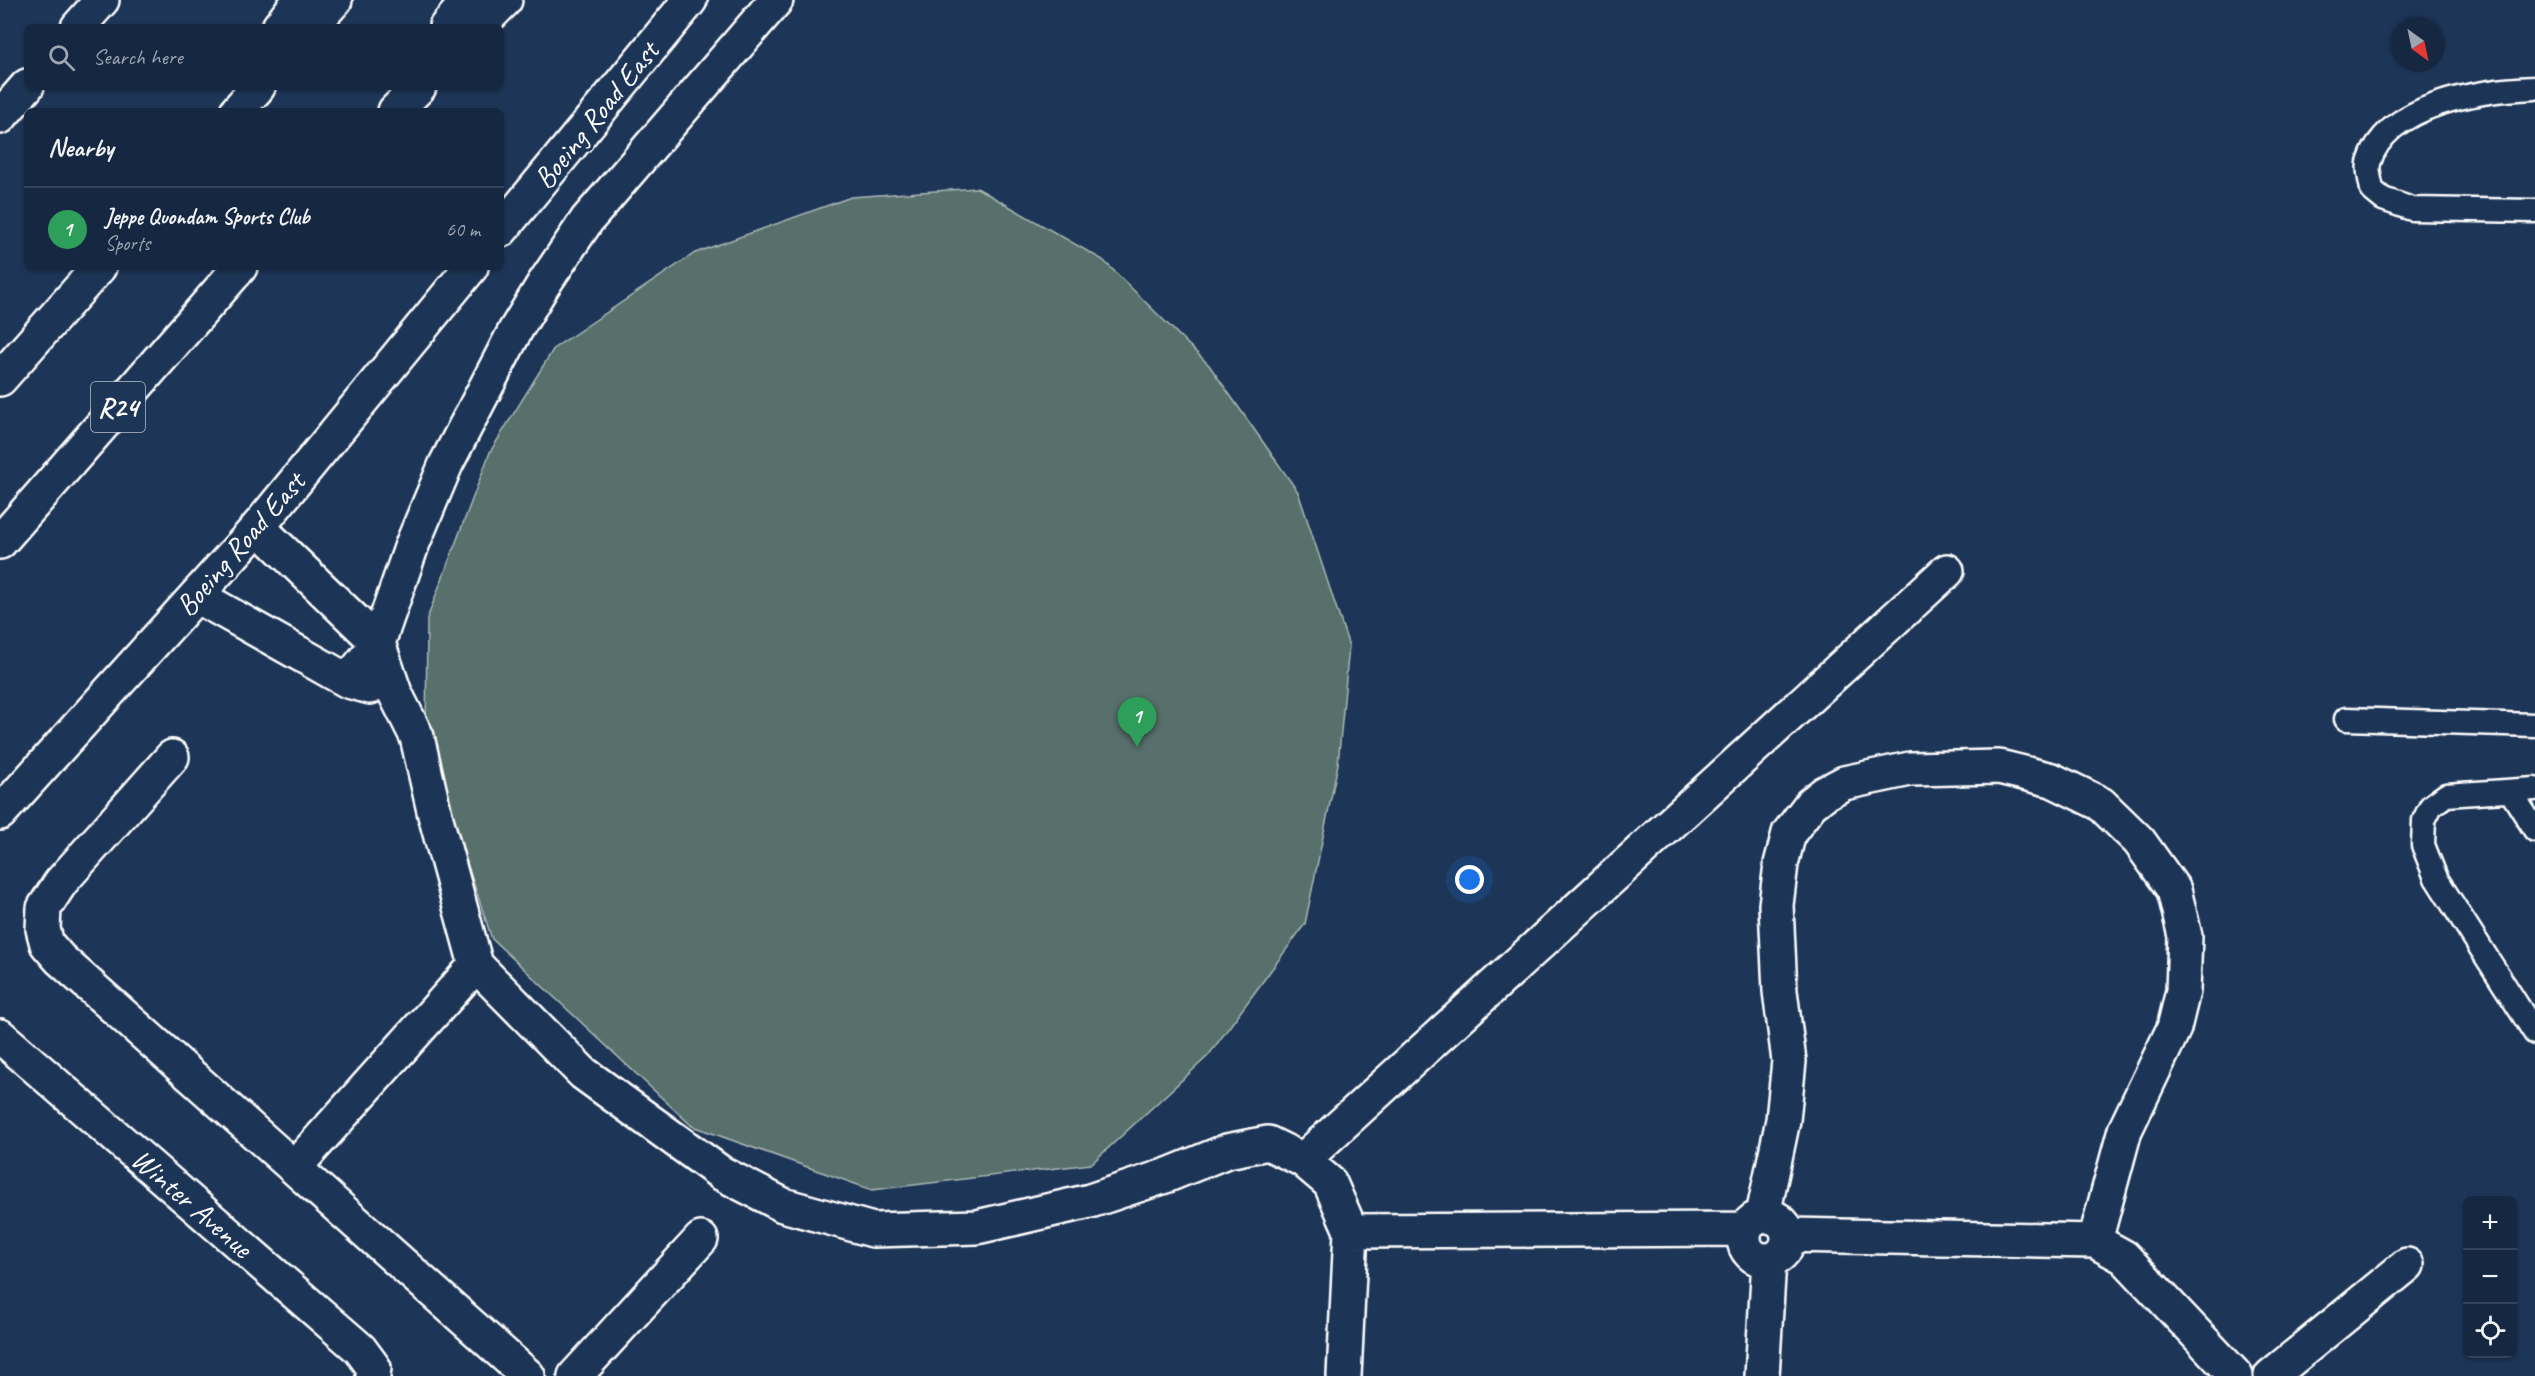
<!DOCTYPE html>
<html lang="en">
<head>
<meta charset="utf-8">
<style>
	:root { --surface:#162841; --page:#1f3048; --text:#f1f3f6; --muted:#9ea6b1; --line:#35445a; --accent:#8c9099 }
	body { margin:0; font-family:Caveat,sans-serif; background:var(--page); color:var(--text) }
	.controls { position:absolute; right:18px; bottom:18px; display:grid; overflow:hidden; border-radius:9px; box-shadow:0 2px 4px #0004 }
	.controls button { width:54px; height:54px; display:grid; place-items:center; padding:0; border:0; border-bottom:2px solid var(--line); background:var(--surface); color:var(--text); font:30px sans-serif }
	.compass { position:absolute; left:2391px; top:18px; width:54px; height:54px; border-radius:50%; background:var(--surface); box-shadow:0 2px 4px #0004; rotate:147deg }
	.you { position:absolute; left:1470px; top:880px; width:21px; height:21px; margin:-15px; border:4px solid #fff; border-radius:50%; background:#1a73e8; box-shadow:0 0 0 9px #1a73e833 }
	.badge { display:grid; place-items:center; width:39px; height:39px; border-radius:50%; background:var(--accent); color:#fff; font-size:20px; font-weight:700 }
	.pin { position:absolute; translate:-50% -50px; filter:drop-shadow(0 2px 3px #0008) }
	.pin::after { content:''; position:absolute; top:32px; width:21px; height:18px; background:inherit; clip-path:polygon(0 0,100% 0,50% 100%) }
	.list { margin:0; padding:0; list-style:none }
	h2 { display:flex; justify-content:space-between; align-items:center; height:78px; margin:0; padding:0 24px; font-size:26px }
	h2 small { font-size:20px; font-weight:400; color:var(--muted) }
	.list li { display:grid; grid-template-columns:39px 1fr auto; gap:18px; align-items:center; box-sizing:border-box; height:84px; padding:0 24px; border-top:2px solid var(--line) }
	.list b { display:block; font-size:22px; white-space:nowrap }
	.list p { margin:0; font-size:20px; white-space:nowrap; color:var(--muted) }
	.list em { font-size:20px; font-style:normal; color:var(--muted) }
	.icon { flex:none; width:33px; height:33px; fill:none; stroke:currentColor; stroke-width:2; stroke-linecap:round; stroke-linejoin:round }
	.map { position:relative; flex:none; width:2535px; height:1376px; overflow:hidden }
	.search { position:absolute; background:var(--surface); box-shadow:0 2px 4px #0004; left:24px; top:24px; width:480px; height:66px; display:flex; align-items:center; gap:15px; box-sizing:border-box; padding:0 21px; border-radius:9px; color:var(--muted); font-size:22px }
	.panel { position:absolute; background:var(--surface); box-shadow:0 2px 4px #0004; left:24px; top:108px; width:480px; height:162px; border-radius:9px }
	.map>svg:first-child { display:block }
</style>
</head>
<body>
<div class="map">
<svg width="2535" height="1376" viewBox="0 0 2535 1376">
	<rect width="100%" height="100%" fill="#1d3557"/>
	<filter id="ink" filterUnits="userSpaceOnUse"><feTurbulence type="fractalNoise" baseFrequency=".0167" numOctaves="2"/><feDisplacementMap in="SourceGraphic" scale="12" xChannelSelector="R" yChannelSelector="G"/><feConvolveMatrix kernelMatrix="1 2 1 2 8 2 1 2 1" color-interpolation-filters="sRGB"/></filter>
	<g filter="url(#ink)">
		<path fill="#59706c" stroke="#acb8b6" stroke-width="1.5" d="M977 188 1103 260 1209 365 1298 492 1349 646 1338 764 1305 924 1208 1056 1091 1164 872 1190 692 1126 492 939 426 738 427 619 490 452 554 348 695 253 851 197Z"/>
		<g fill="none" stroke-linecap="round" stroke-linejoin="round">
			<defs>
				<path id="lane" d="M2535 88C2483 90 2386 103 2369 163 2367 171 2371 182 2372 190L2383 199 2412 209 2535 211
					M2346 719 2535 725
					M2535 789 2446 795 2431 806 2424 820 2423 845 2436 878 2535 1033
					M2511 792 2535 830"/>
				<path id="street" d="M258 527 378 643 395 693 417 737 435 815 476 965 583 1073 721 1173 783 1205 873 1230 977 1227 1090 1201 1168 1175 1227 1151 1268 1143 1303 1160 1330 1183 1351 1231 1344 1376
					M197 596 348 681 370 687
					M348 681 378 643 412 545 446 464 515 331 543 285 587 220 776 0
					M172 757 61 882 44 908 43 929 47 944 60 959 528 1376
					M0 1036 360 1349 374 1368 373 1376
					M1303 1160 1947 571
					M295 1167 476 965
					M1763 1215 1783 1120 1789 1061 1780 991 1776 905 1781 864 1789 833 1811 804 1825 793 1844 783 1910 769 1999 767 2052 780 2101 804 2139 841 2174 890 2185 936 2183 991 2174 1028 2125 1130 2095 1241
					M1744 1238a22 22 0 1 1 44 0a22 22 0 1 1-44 0Z
					M1351 1231 1745 1229
					M1789 1235 2095 1241 2124 1257 2236 1376
					M575 1376 701 1239
					M1762 1376 1769 1260
					M2271 1376 2407 1265"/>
				<path id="secondary" d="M78 27 102 0
					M0 117 27 86
					M501 230 690 0
					M0 813 258 527 471 267"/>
				<path id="highway" d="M279 27 300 0
					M311 27 335 0
					M446 27 469 0
					M478 27 505 0
					M237 111 258 87
					M395 111 419 87
					M0 379 99 267
					M0 542 240 267"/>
			</defs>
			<use href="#lane" stroke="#fff" stroke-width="27"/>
			<use href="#street" stroke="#fff" stroke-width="38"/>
			<use href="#secondary" stroke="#fff" stroke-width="38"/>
			<use href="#highway" stroke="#fff" stroke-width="38"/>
			<use href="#lane" stroke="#1d3557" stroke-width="22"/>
			<use href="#street" stroke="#1d3557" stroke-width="33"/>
			<use href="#secondary" stroke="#1d3557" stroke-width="33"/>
			<use href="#highway" stroke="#1d3557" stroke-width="33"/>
		</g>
	</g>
	<g text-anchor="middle" stroke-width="6" stroke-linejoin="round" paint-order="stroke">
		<rect fill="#1d3557" stroke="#bbc2cd" stroke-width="1.5" x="91" y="382" width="54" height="50" rx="4.5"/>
		<g font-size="28" font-weight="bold" fill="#fff">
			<text x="118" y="417">R24</text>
		</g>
		<g font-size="30" fill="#fff" stroke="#1d3557">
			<text transform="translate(596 115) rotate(-51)" y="10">Boeing Road East</text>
			<text transform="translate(240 544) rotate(-49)" y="10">Boeing Road East</text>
			<text transform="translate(192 1203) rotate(41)" y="10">Winter Avenue</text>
		</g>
	</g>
</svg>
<div class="controls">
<button>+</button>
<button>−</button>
<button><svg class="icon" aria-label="locate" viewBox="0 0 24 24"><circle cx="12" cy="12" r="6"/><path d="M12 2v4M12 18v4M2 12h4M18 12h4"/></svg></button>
</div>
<svg class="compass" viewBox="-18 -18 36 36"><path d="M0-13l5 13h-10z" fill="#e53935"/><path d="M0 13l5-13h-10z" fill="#9ea6b1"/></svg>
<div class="you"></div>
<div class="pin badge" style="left:1137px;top:747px;background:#2e9e5b">1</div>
<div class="search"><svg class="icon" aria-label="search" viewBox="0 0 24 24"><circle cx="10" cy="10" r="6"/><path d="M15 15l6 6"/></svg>Search here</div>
<section class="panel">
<h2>Nearby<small></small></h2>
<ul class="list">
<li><span class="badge" style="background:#2e9e5b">1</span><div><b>Jeppe Quondam Sports Club</b><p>Sports</p></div><em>60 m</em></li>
</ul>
</section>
</div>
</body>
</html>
